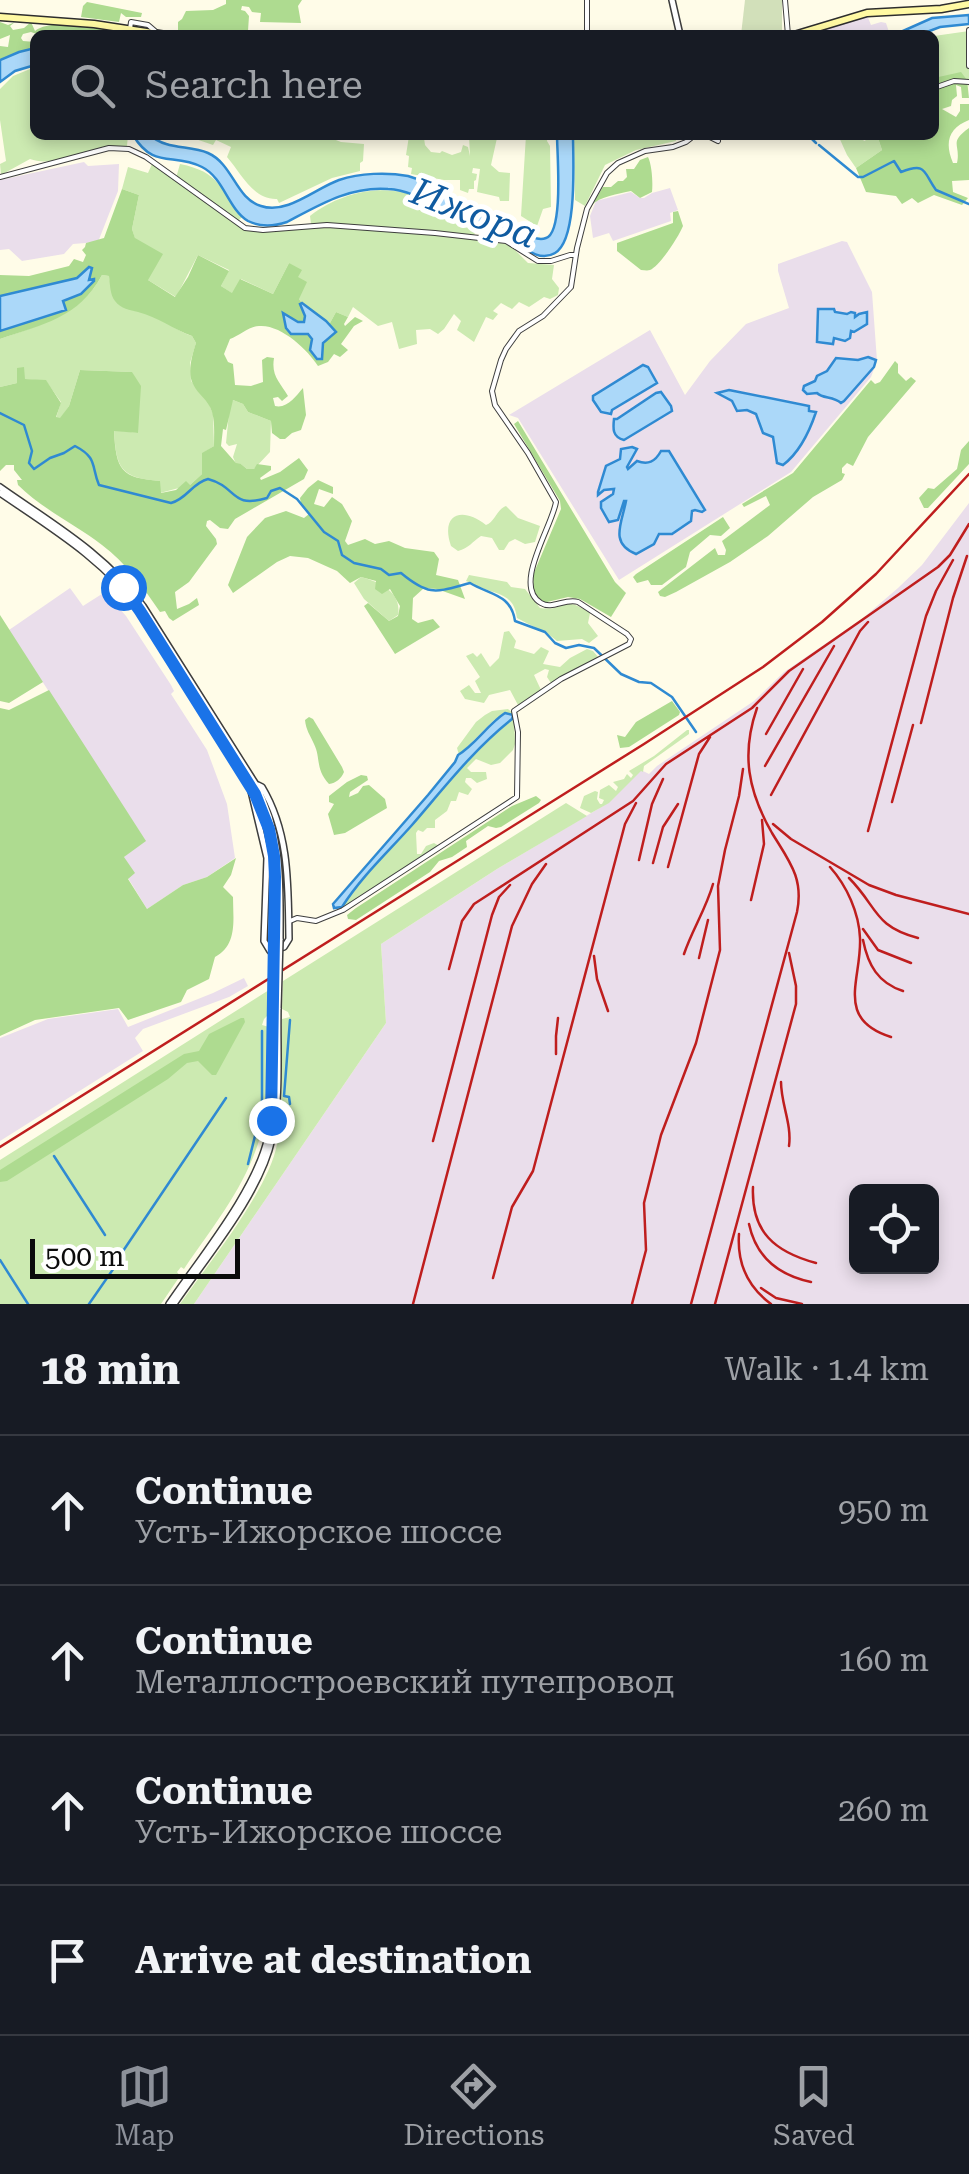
<!DOCTYPE html>
<html lang="en">
<head>
<meta charset="utf-8">
<style>
	:root { --surface:#171b24; --page:#242831; --text:#f1f3f6; --muted:#9ea1a6; --line:#363941; --accent:#8c9099 }
	body { margin:0; font-family:"Roboto Serif",serif; background:var(--page); color:var(--text) }
	.controls { position:absolute; right:30px; bottom:30px; display:grid; overflow:hidden; border-radius:15px; box-shadow:0 5px 15px #0003 }
	.controls button { width:90px; height:90px; display:grid; place-items:center; padding:0; border:0; border-bottom:2px solid var(--line); background:var(--surface); color:var(--text); font:50px sans-serif }
	.scale { position:absolute; left:30px; bottom:25px; width:210px; box-sizing:border-box; padding-left:10px; border:5px solid #0b0b0b; border-top:0; font-size:28px; line-height:35px; white-space:nowrap; color:#0b0b0b; -webkit-text-stroke:8px #fff; paint-order:stroke }
	.stop { position:absolute; width:30px; height:30px; margin:-22px; border:8px solid #1a73e8; border-radius:50%; background:#fff }
	.stop.end { background:#1a73e8; border-color:#fff; box-shadow:0 2px 10px #0008 }
	.list { margin:0; padding:0; list-style:none }
	h2 { display:flex; justify-content:space-between; align-items:center; height:130px; margin:0; padding:0 40px; font-size:42px }
	h2 small { font-size:32px; font-weight:400; color:var(--muted) }
	.list li { display:grid; grid-template-columns:65px 1fr auto; gap:30px; align-items:center; box-sizing:border-box; height:150px; padding:0 40px; border-top:2px solid var(--line) }
	.list b { display:block; font-size:38px; white-space:nowrap }
	.list p { margin:0; font-size:32px; white-space:nowrap; color:var(--muted) }
	.list em { font-size:32px; font-style:normal; color:var(--muted) }
	.icon { flex:none; width:55px; height:55px; fill:none; stroke:currentColor; stroke-width:2; stroke-linecap:round; stroke-linejoin:round }
	.map { position:relative; flex:none; width:969px; height:1304px; overflow:hidden }
	.search { position:absolute; background:var(--surface); box-shadow:0 5px 15px #0003; left:30px; right:30px; top:30px; height:110px; display:flex; align-items:center; gap:25px; box-sizing:border-box; padding:0 35px; border-radius:15px; color:var(--muted); font-size:38px }
	.sheet { height:730px; background:var(--surface) }
	nav { display:flex; justify-content:space-around; align-items:center; box-sizing:border-box; height:140px; border-top:2px solid var(--line); background:var(--surface); font-size:28px; color:var(--muted) }
	nav a { display:grid; justify-items:center; gap:5px }
	nav .on { color:var(--accent) }
	.map>svg:first-child { display:block }
</style>
</head>
<body>
<div class="map">
<svg width="969" height="1304" viewBox="0 0 969 1304">
	<rect width="100%" height="100%" fill="#fffce8"/>
	<path fill="#eadeeb" fill-rule="evenodd" d="M867 15 871 25 881 22 886 23 890 35H803Z
		M84 162 88 166 119 164 118 191 98 242 73 244 64 254 22 261 9 249 0 250V180Z
		M670 188 678 210 670 213 671 221 613 241 609 233 593 238 590 216 596 201 631 192 640 198H644L652 193Z
		M842 241 847 242 872 292 877 361 871 377 791 472 619 580 518 418 509 415 650 330 685 395 710 361 746 324 789 308 778 271V264Z
		M969 503V1304H194L386 1023 381 944 497 869 608 803 641 770 649 774 657 766 754 701 784 672 863 618 898 588 922 565ZM856 1192H932V1266H856Z
		M70 588 83 606 105 592 126 616 171 685 174 691 171 694 207 750 227 804 235 858 207 877 183 885 147 909 128 878 124 857 145 840 9 630Z
		M244 978 248 986 229 997 143 1029 135 1038 143 1051 0 1141V1038L48 1019 118 1009 128 1027 213 993Z"/>
	<path fill="#cceab1" d="M969 31V87L967 80 934 78V36Z
		M35 67V135H128L127 146C119 146 111 146 102 148 82 153 50 167 30 159L1 175 0 164 6 161 0 120V89L13 76Z
		M184 135H323L341 142 364 144 363 161 360 163V171L332 178 279 203 277 199C253 200 241 173 227 157L231 147 216 140 213 145Z
		M412 135H420V138H424L425 145 431 152 440 153 442 151 452 155 461 152 463 145 468 147 470 156 469 135H493L497 138 491 165 499 172 510 173 509 201H500L499 197 477 192 480 169 473 168 472 173 477 174 476 180 474 181V189H469L468 193 460 190V180H444L411 174 412 168 408 167 409 156 406 155 409 136Z
		M526 135H548L547 141 550 146 551 207 543 209 537 226 521 216Z
		M574 135H675L676 141 636 150 605 165 585 206 575 200Z
		M838 135H860L864 141 877 135 882 150 856 168 847 155Z
		M152 164 176 178 180 164C220 172 219 188 242 217L237 222C258 238 287 226 311 224L310 216C342 191 389 181 427 201 444 210 458 220 476 225L474 237 510 245 528 263 554 265 552 279 559 288 558 295 550 299 544 297 529 307 519 302 512 309 501 303 493 311 498 314 493 320 486 317 474 342 457 330 461 321 454 314 444 329 438 334 430 329 416 330 417 344 399 349 392 322 378 326 353 307 348 317 336 312 330 323 304 306 299 299 298 277 289 263 273 294 241 279 233 294 221 286 229 270 198 255 176 297 148 280 132 229 139 195 122 189 128 167 148 173Z
		M102 275 109 276C117 320 132 303 162 320 173 326 180 332 192 336L196 343 190 363 191 381 208 402 213 414 214 446 203 453 202 474 190 485 160 493V481C121 478 116 469 114 430L138 433 132 372 80 370 69 406 61 418H56L61 402 46 381 25 379 17 383 0 387V339C38 326 83 313 102 275Z
		M233 400 243 404 248 412 271 421 270 452 254 469H247L241 464H236L233 457 237 444 229 446 226 443 230 403Z
		M506 506 518 518 540 526 535 542 525 544 515 539 509 542 504 550H499L492 538 481 536C472 542 469 548 458 551L451 546C440 514 462 506 486 525 495 522 496 510 506 506Z
		M469 575 507 582 511 587 525 589 540 608C567 612 560 593 590 613L588 623 598 636 589 643 582 639 557 641C545 630 531 626 517 618 514 595 500 595 482 588 476 586 472 583 466 581Z
		M361 577C381 582 402 593 398 615L389 621 364 599 354 583Z
		M509 631 516 641 514 648 534 654 541 647 549 651 543 664 560 667 570 658 587 649 593 651 599 658 551 683 547 677 549 670 545 669 534 675 541 690 518 705 510 690 489 695 484 703 465 699 460 691 469 685 475 693H481L475 681 480 677 466 656 473 653 477 657 481 653 490 667 499 658 504 632Z
		M508 709 514 714 515 744 513 750 500 763 491 765 476 759 467 768 471 772H486L487 779 477 783 471 778H466L465 782 472 789 468 795 459 792 456 801H451L447 811 435 820V828H427L423 832 418 830 416 833 417 854H421L426 846 434 843 439 846 343 909 342 907 349 895 475 752 511 721 505 713 494 720 459 755 457 748 476 722 485 715 492 711Z
		M687 730H689V734L644 766 643 772 641 771 609 803 591 813 580 808 584 796 595 791 598 792 597 799 600 804H602L604 800 599 798 600 790 609 785 616 791 618 787 613 782 624 779 627 774 631 778 633 775 629 771 654 756Z
		M566 803 587 816 497 869 381 944 386 1023 194 1304H180C208 1264 269 1190 277 1144 284 1104 281 1060 282 1019L290 1017 288 1012 282 1009 283 981Z
		M269 990V1014L264 1019 262 1025 269 1027C268 1055 272 1086 266 1113 254 1177 220 1216 184 1269L181 1267 177 1272 180 1276 161 1304H0V1160Z"/>
	<path fill="#aedb90" fill-rule="evenodd" d="M226 0H302L298 6 301 23 260 22 261 13 252 12 249 7 242 6 241 10 245 11 249 16 248 31 223 35 178 30V22L182 19 186 11 213 10 226 4Z
		M87 2 142 13 141 17H126L121 13 119 22 81 17 83 6Z
		M0 22 8 25 15 22 10 26 13 30 24 28 31 22 35 31C52 17 105 29 126 35H39L31 32 23 34 21 38 23 41 35 42V48L19 52 0 60V46L8 47 10 35 0 39Z
		M961 72 967 80 969 98H962L961 87 956 85 957 96 952 100 951 106 942 109 956 117 960 111V104H969V120C949 128 944 142 953 163H957C961 144 948 143 969 128V180L952 181 953 192 968 198 962 205 934 195 918 203 912 198 902 204 896 196 866 192 856 168 882 150 877 135H934V116L937 115 936 106 939 102 937 89H934V78Z
		M648 157C652 165 653 183 652 192L640 198 631 191C618 194 600 196 591 206L603 187H611L618 181H623L627 177 626 169H634L640 160Z
		M122 189 139 195 132 229 135 238 163 254 148 280 175 297 188 277 198 255 229 271 221 286 232 293 240 279 273 294 289 263 302 270 298 277 307 282 299 299 304 306 330 323 336 312 348 317 344 324 345 326 355 317 363 321 354 326 341 344 348 350 340 357 334 354 328 362 318 366C308 350 281 324 259 326 250 326 239 336 230 339L224 354 228 362 233 364 235 385 251 386 263 382 262 360 267 357 274 358C271 376 280 382 288 396L282 401 278 397 273 398 275 406C287 409 296 396 303 388L306 415 301 430 292 433 285 439H280L272 433 271 421 248 412 243 404 233 400 226 430 223 429 221 446 236 463 241 464 247 469H254L257 464 271 466V470L260 478 261 480 280 472 299 458 308 470 304 479 235 519 228 529 220 528 210 520 207 521 206 526 216 539 217 544 189 582 175 592 177 609 189 604 197 598 199 605 173 621 169 618 165 611 160 612C143 587 126 563 102 545 75 524 42 509 18 485L17 480H22L14 470V465H6L0 471V387L17 383V368L24 367 25 379 46 380 61 403 56 417 60 418 69 406 80 370 132 372 141 386 138 433 114 431C116 470 121 478 160 481L161 493 176 490 186 481 190 485 202 474V453L214 446C214 435 215 422 212 412 208 399 198 395 193 384 187 373 192 355 196 343L192 336C173 329 158 317 138 312 130 310 121 309 115 301 110 295 110 284 109 276L102 275C79 318 43 324 0 339V331L66 310 63 301 81 294 88 280 89 267 77 278 0 296V275L29 276 69 266 74 259 83 262 86 255 82 250 85 247 86 243 104 238ZM300 304 313 312 326 339 321 349 323 356 308 334H291L283 314 298 322 303 323 305 316Z
		M678 211 683 226C679 236 660 266 650 270 647 271 644 270 641 270L617 251V243L673 223V212Z
		M895 361 898 364V373L906 381 911 377 916 381 868 437 853 466 847 463 842 468V473L845 474 842 480 813 497 768 536 730 562 676 592 665 597 660 596 658 592 715 548 718 555H725L726 550 722 541 770 505 766 496 744 507 742 504 793 473 871 380 875 384 880 382Z
		M518 421 615 582 626 593 611 617 580 599 568 597 543 603 534 592 533 575 561 509 560 501 514 424Z
		M969 441V464L928 508H924L919 498 928 488 934 489 957 469 961 450Z
		M318 480 333 487V494L319 489 314 504 324 507 332 497 342 504 352 521 345 541 348 545 365 539 375 544 389 541 405 548 434 552 439 559 436 575 458 580 465 599 437 589 424 588 413 598 412 619 418 623 433 619 440 627 395 654 364 606 368 603 389 621 398 616 400 606 390 589 382 594 375 589 376 581 361 577 350 583 337 571 328 567 308 558 290 556 277 562 233 593 228 585 247 537 265 518 286 511 304 518 309 514 301 504 300 498 308 488Z
		M723 517 730 528 721 536 710 535 690 552 686 567 662 585H651L648 580 637 583 633 577 636 574Z
		M0 615 43 682 9 703 0 701Z
		M49 690 146 841 124 857 135 873 128 879 147 909 183 885 207 877 236 858 231 875 223 887 233 897C233 919 238 945 215 957L209 979 187 990 181 1002 128 1020 119 1008 35 1020 0 1036V708L9 710Z
		M672 701 680 712 679 715 629 747 620 748 617 735 625 737 636 722Z
		M309 717 313 719 342 767 344 772C341 779 336 783 329 784 315 769 321 758 314 744 310 735 306 730 305 720Z
		M361 775 367 776 368 780 350 792 349 797 358 793 363 786 369 785 385 799 387 808 345 833 334 835 328 814 334 804 329 802V796L347 782Z
		M536 796 541 800 539 803 501 827 496 828 488 826 466 841 467 847 452 857 439 861 430 872 356 920 348 919 347 915 356 908 512 806Z
		M241 1018H244L245 1022 216 1075H212L198 1061 187 1063 168 1079 7 1181 0 1182V1170L184 1054 199 1051 209 1034Z"/>
	<path fill="#d2e0ba" d="M745 0H782V33L741 35Z"/>
	<path fill="#abd8f9" stroke="#2f8ad2" stroke-width="2.5" d="M969 15V24L940 27 919 35H894L932 18Z
		M35 48V65L15 71 0 82V60L19 52Z
		M133 135H150C166 150 189 145 208 153 233 164 236 199 261 206 287 215 316 188 339 180 360 173 387 172 408 176 431 182 447 199 469 208 483 214 499 215 513 222 522 227 533 243 546 238 564 232 557 153 557 135H573C573 159 578 240 555 253 535 265 518 239 501 232 490 227 476 226 465 221 438 212 418 190 388 189 350 186 319 205 287 222 275 226 260 227 248 221 228 209 224 178 202 167 173 152 154 170 133 135Z
		M89 267 92 268 89 280 94 279V281L81 294 63 301 66 310 0 331V296L77 278Z
		M302 303 326 321 336 332 323 343 322 359H317L310 350 312 339 308 334H291L286 328 283 313 298 322H304L305 316 300 304Z
		M818 309H834L835 312 847 314 851 312 855 313V317L859 314 867 312V324L854 332 851 331 850 338 845 341 834 338 833 344 817 342Z
		M868 357 876 360 874 367 844 401 841 403C833 396 823 399 817 393L807 394 803 390 804 386 815 381 817 376 827 371 836 358 858 360Z
		M643 365 648 367 657 383 612 410 611 414 601 412 593 400V396Z
		M729 390 809 406V411L816 412C810 430 799 453 783 465L777 463 773 437 763 433 756 414 747 410 737 411 732 401 717 393Z
		M661 392 671 406 672 411 624 440C612 437 613 428 614 419H617L656 393Z
		M632 447 637 449 627 467 628 469 637 461C648 465 655 462 661 451H669L705 510 702 512 695 510 692 511 691 521 672 534H659L654 544 636 554C609 543 622 523 626 501H624L618 520 609 522 601 508V502L613 494 614 489 604 490 598 495V492L606 466 620 459 621 449Z
		M505 713 513 715 512 719C473 750 444 788 412 825 388 852 361 877 342 907L334 908 333 904 428 795 455 762 458 755C476 744 487 725 505 713Z"/>
	<g fill="none" stroke-linecap="round" stroke-linejoin="round">
		<path stroke="#2f8ad2" stroke-width="2.5" d="M808 135 816 143
			M819 145 858 177H863L894 161 901 172C927 162 923 172 936 190L969 204
			M0 413 24 425 32 451 29 463 34 469 50 458 64 453 75 446C98 458 91 466 99 485L171 503C187 499 192 483 208 479 238 487 230 509 267 498L271 491 280 488 297 499 324 532 338 541 342 555 354 563 381 569 389 575 401 573C430 597 436 592 470 583 490 595 511 594 515 621L545 632 555 643 566 648 579 645 594 648 621 674 639 682 651 683 672 697 696 732
			M290 1104 289 1097 284 1096 290 1020
			M54 1156 105 1235
			M248 1164 262 1108V1031
			M119 1257 226 1098
			M0 1260 28 1304
			M89 1304 116 1265"/>
		<defs>
			<path id="minor" d="M587 0V35
				M785 0 788 35
				M130 29 131 22 148 25 155 31
				M969 30V66
				M934 88 954 81 969 82
				M706 135 718 141
				M0 177 109 148 129 149 146 157 245 228 263 230 327 225 435 233 506 241 538 261H551L570 255H576
				M290 921 297 918 316 921 343 910 517 797 518 732 514 711 561 679 629 644 631 639 627 634 578 602C565 598 552 610 541 603 512 586 552 527 556 502L528 453 495 405 492 391 501 360 506 349 519 331 543 316 571 287 577 248 587 209 607 173 618 163 645 151 673 147 686 142 695 135"/>
			<path id="tertiary" d="M672 0 680 35
				M0 487C51 523 106 554 143 606L255 783C283 836 280 882 280 940
				M0 493C51 528 105 560 141 611L247 779C280 838 275 880 274 944
				M251 791 267 858 264 941 270 951 284 947 289 939C288 886 290 834 262 787L258 785
				M169 1304C201 1257 256 1191 268 1137 277 1097 273 1052 273 1012
				M174 1304C206 1257 260 1194 272 1139 281 1097 277 1051 278 1008"/>
			<path id="secondary" d="M0 17 94 24 166 35
				M794 35 867 13 941 9 969 4"/>
		</defs>
		<use href="#minor" stroke="#3e3e3e" stroke-width="6"/>
		<use href="#tertiary" stroke="#3e3e3e" stroke-width="8"/>
		<use href="#secondary" stroke="#2d2d2d" stroke-width="9"/>
		<use href="#minor" stroke="#fff" stroke-width="4"/>
		<use href="#tertiary" stroke="#fff" stroke-width="5"/>
		<use href="#secondary" stroke="#fff9a3" stroke-width="6"/>
		<path stroke="#bf1e1e" stroke-width="2.5" d="M921 723 953 598 967 556
			M766 734 803 669
			M765 766 834 646
			M771 795 860 631 868 622
			M892 802 913 725
			M773 824 791 839 869 885 896 895 969 914
			M868 831 926 616 936 591 953 560
			M639 860 652 804 663 779
			M653 863 663 827 678 804
			M668 867 699 754 710 737
			M830 867C847 886 859 913 860 938 862 979 834 1019 891 1037
			M849 878C878 907 873 926 918 938
			M751 900 764 844 762 820
			M863 929 878 950 911 963
			M863 940C868 965 878 983 903 991
			M684 954C692 930 706 909 713 884
			M594 956 597 979 608 1011
			M699 958 708 920
			M449 969 462 921 474 904 633 801 666 764 752 708 789 671 938 567 950 555 969 524
			M556 1054V1036L558 1018
			M781 1082C781 1104 792 1124 789 1146
			M433 1141 492 915 499 897 510 885
			M0 1147 644 744 763 667 822 622 876 574 969 474
			M753 1187C751 1232 775 1252 816 1263
			M749 1224C756 1257 778 1275 811 1282
			M739 1234C737 1263 748 1287 771 1304
			M493 1278 512 1207 533 1171 625 824 636 803
			M761 1288 776 1298 802 1304
			M413 1304 512 926 532 884 546 864
			M632 1304 646 1250 644 1203 661 1135 696 1043 720 950 718 886 725 850 739 796 743 769
			M691 1304 797 912C804 878 789 861 772 833 748 791 741 754 757 708
			M715 1304 796 1004V986L789 953"/>
		<defs>
			<path id="tertiary-bridge" d="M278 1008 280 940
				M273 1012 274 944"/>
		</defs>
		<use href="#tertiary-bridge" stroke="#3e3e3e" stroke-width="8" stroke-linecap="butt"/>
		<use href="#tertiary-bridge" stroke="#fff" stroke-width="5"/>
	</g>
	<g fill="none" stroke-linecap="round" stroke-linejoin="round">
		<path stroke="#1a73e8" stroke-width="12" d="M123 587 140 611 255 794 269 829 274 856 275 877 271 1120"/>
	</g>
	<g text-anchor="middle" stroke-width="10" stroke-linejoin="round" paint-order="stroke">
		<g font-size="38" font-style="italic" fill="#105ba0" stroke="#fff">
			<text transform="translate(474 213) rotate(21)" y="13">Ижора</text>
		</g>
	</g>
</svg>
<div class="controls">
<button><svg class="icon" aria-label="locate" viewBox="0 0 24 24"><circle cx="12" cy="12" r="6"/><path d="M12 2v4M12 18v4M2 12h4M18 12h4"/></svg></button>
</div>
<div class="scale">500 m</div>
<div class="stop" style="left:123px;top:587px"></div>
<div class="stop end" style="left:271px;top:1120px"></div>
<div class="search"><svg class="icon" aria-label="search" viewBox="0 0 24 24"><circle cx="10" cy="10" r="6"/><path d="M15 15l6 6"/></svg>Search here</div>
</div>
<section class="sheet">
<h2>18 min<small>Walk · 1.4 km</small></h2>
<ul class="list">
<li><svg class="icon" aria-label="ahead" viewBox="0 0 24 24"><path d="M12 20V5M6 11l6-6 6 6"/></svg><div><b>Continue</b><p>Усть-Ижорское шоссе</p></div><em>950 m</em></li>
<li><svg class="icon" aria-label="ahead" viewBox="0 0 24 24"><path d="M12 20V5M6 11l6-6 6 6"/></svg><div><b>Continue</b><p>Металлостроевский путепровод</p></div><em>160 m</em></li>
<li><svg class="icon" aria-label="ahead" viewBox="0 0 24 24"><path d="M12 20V5M6 11l6-6 6 6"/></svg><div><b>Continue</b><p>Усть-Ижорское шоссе</p></div><em>260 m</em></li>
<li><svg class="icon" aria-label="arrive" viewBox="0 0 24 24"><path d="M6 21V4h12l-3 4 3 4H6"/></svg><div><b>Arrive at destination</b></div></li>
</ul>
</section>
<nav>
<a class="on"><svg class="icon" aria-label="map" viewBox="0 0 24 24"><path d="M3 6l6-2 6 2 6-2v14l-6 2-6-2-6 2zM9 4v14M15 6v14"/></svg>Map</a>
<a><svg class="icon" aria-label="directions" viewBox="0 0 24 24"><path d="M12 3l9 9-9 9-9-9zM9 14v-3h6M13 9l2 2-2 2"/></svg>Directions</a>
<a><svg class="icon" aria-label="saved" viewBox="0 0 24 24"><path d="M7 4h10v16l-5-4-5 4z"/></svg>Saved</a>
</nav>
</body>
</html>
